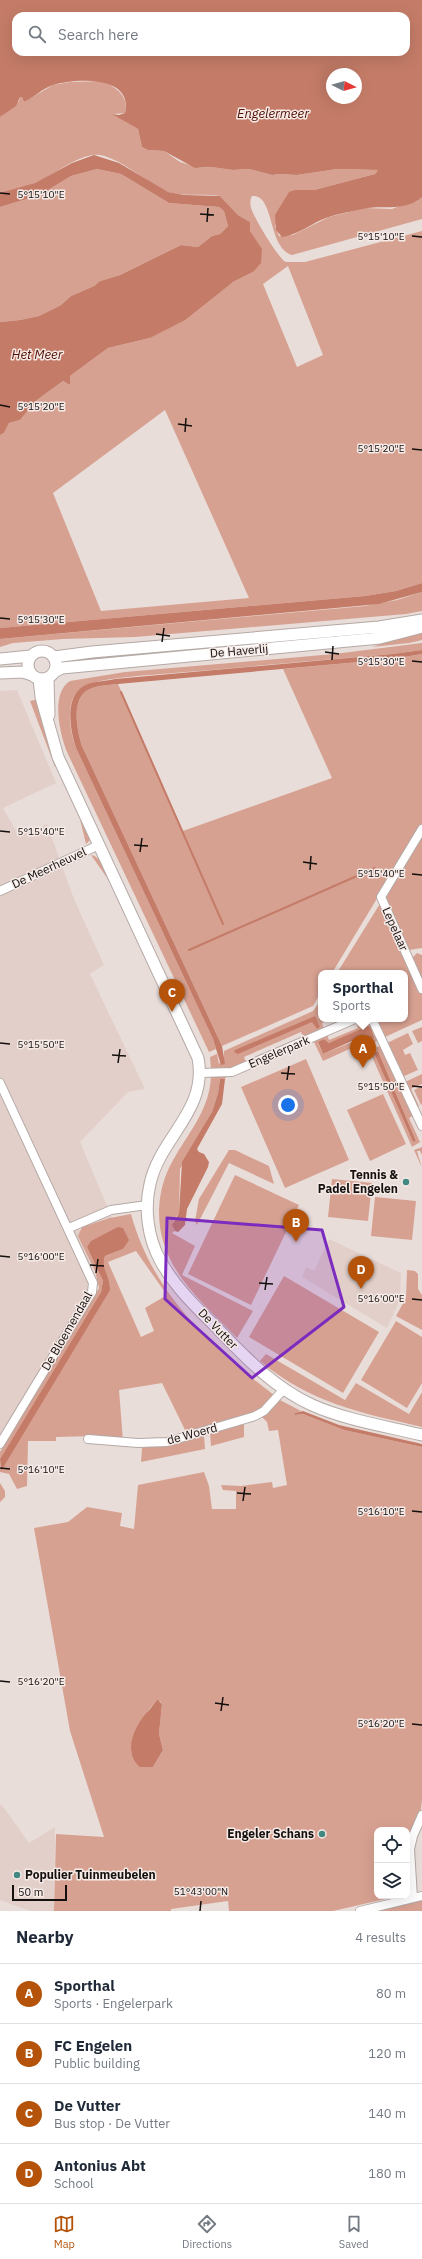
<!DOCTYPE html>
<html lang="en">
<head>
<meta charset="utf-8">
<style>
	:root { --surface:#fff; --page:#f2f2f3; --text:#1f2937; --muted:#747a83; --line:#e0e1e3; --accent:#b45309 }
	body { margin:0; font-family:"IBM Plex Sans",sans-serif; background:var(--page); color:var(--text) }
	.controls { position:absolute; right:12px; bottom:12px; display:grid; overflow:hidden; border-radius:8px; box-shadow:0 4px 16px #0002 }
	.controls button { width:36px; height:36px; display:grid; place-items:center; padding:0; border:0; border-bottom:1px solid var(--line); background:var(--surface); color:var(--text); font:20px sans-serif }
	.compass { position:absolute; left:326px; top:68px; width:36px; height:36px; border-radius:50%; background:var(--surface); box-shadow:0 4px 16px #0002; rotate:96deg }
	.scale { position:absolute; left:12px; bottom:10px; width:55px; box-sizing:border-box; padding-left:4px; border:2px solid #13100e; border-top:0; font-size:11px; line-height:14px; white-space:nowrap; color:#13100e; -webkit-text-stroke:3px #f6eae7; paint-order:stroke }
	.you { position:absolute; left:288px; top:1105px; width:14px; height:14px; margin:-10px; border:3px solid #fff; border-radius:50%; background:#1a73e8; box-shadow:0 0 0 6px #1a73e833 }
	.badge { display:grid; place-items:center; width:26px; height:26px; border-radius:50%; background:var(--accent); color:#fff; font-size:13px; font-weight:700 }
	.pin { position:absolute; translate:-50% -33px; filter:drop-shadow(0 1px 2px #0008) }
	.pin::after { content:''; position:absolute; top:21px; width:14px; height:12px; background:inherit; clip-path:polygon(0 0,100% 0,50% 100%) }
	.popup { position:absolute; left:318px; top:970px; width:90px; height:52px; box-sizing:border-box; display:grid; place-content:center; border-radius:8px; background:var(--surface); filter:drop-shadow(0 1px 3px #0005); font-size:13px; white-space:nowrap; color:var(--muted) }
	.popup b { font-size:15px; color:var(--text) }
	.popup::after { content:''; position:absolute; left:50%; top:100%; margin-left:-8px; border:8px solid transparent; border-top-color:var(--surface) }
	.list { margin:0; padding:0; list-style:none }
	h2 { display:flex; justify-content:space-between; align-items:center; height:52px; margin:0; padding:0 16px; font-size:17px }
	h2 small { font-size:13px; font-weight:400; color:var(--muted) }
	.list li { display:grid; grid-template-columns:26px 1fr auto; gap:12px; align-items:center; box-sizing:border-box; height:60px; padding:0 16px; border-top:1px solid var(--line) }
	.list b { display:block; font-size:15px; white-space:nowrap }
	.list p { margin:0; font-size:13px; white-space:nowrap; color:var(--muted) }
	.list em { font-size:13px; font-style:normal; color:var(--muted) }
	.icon { flex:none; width:22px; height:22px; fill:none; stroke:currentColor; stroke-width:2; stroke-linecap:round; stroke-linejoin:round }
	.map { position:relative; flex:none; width:422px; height:1911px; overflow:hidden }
	.search { position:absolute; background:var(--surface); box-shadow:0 4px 16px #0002; left:12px; right:12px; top:12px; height:44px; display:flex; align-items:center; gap:10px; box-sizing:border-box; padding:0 14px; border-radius:12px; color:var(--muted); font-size:15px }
	.sheet { height:292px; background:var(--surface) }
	nav { display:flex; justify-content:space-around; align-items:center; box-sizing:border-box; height:56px; border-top:1px solid var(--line); background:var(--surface); font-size:11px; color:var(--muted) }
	nav a { display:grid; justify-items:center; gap:2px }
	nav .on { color:var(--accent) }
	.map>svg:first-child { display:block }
</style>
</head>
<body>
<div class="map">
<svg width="422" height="1911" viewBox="0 0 422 1911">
	<rect width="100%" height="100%" fill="#e9ddda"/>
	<path fill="#e3cfc9" d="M17 690 56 783 3 808 19 836 47 824 74 899 104 965 90 974 145 1089 128 1092 80 1142 113 1220 79 1228 98 1284 0 1448V691Z
		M329 1239 401 1273 400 1300 387 1328 302 1277 306 1267 314 1271Z
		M2 1805 29 1843 55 1827 54 1911H30L0 1900V1806Z"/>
	<path fill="#d7a191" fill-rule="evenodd" d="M103 81C116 88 129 95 125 113L113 114 138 129 142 147 148 150 164 151 180 162 200 168 211 167 233 170 249 169 272 175 279 174 297 175 337 169 378 170 375 174 314 190H295L275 226 279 236 293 235 329 217 365 208 392 209 422 197V219L292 255C267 247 275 194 252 196 250 199 250 204 251 208 253 216 279 260 286 262H305L422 231V583L396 591 365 596 0 628V435L4 433 9 423 20 420 37 400 63 381 70 385V376L108 348 150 338 233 282 253 272 255 241 250 231V222L238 215 220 196C203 193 185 197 168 192 149 185 114 151 92 155 71 159 54 175 35 183 24 188 12 191 0 193V117L19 101 20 97H22L24 102 53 85 70 82ZM288 266 323 355 297 367 263 284ZM165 410 249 598 101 611 53 493Z
		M97 169 121 174 169 203 219 207 224 211 228 226 220 234 212 236 198 247 181 245 120 275 100 281 94 286 71 296 61 305 39 316 20 320 0 322V207L40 195 71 176Z
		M422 592V611L406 614 135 637 63 639 13 643 0 647V639L365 606 397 600Z
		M377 630 383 633 72 663 71 657Z
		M422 630V640L409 643 372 647Z
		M422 643V650L392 654C319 660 246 667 174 673 153 675 97 677 81 688 64 700 70 732 76 748L213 1039 216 1049 209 1052 67 752C60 735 50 693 70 681L125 672 334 654Z
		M422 654V824L332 973H321V992L313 1006 222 1046 82 746C77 731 70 697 90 689 98 685 109 685 118 684L183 831 332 778 283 669 392 659Z
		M39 699 57 764 55 767 30 701Z
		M79 815 90 840 86 844Z
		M422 834V948L409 950 386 901V895Z
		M91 855C102 857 106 872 110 882Z
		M381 902 422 994V1020L385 1037 377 1019H405V973H337Z
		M417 953 422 955V984L411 959Z
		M321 1000V1019H331L322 1023 324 1029 304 1038 301 1032 244 1057 246 1062 231 1069H211L210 1057 217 1054 219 1064 224 1056V1051L313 1011Z
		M362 1019 370 1021 380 1040 367 1045 365 1042 323 1061 313 1040 327 1034 329 1040 358 1028 356 1022ZM371 1028 366 1036 323 1054 318 1043 324 1039 329 1043Z
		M422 1027V1041L418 1043 412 1031Z
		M408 1033 413 1044 403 1050 405 1055 410 1053 418 1070 402 1077 387 1043Z
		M382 1045 414 1115 409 1118 420 1142 422 1141 412 1147 369 1050ZM378 1051 416 1141 413 1142 374 1053Z
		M306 1059 349 1160 285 1188 241 1087Z
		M422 1074V1084L411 1089 419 1106 416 1107 405 1082Z
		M211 1076 226 1077 225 1079H220L218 1093 212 1112 180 1169 179 1213C174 1219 171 1224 175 1231L172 1233 195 1246 182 1275 253 1311 237 1338C200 1300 158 1267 159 1210 160 1189 165 1173 176 1155 191 1130 210 1107 211 1076Z
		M422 1086V1104L421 1105 414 1090Z
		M383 1094 406 1144 370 1161 347 1110Z
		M422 1147V1155L420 1151H417L422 1168 414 1150Z
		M229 1150H235L269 1166 274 1184 229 1163 197 1225 195 1221 199 1199Z
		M235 1175 299 1205 251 1305 188 1274Z
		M332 1179 372 1183 368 1221 328 1217Z
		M375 1197 416 1201 412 1240 371 1236Z
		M131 1214C152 1292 211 1348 274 1395L258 1412 186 1432 162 1383 119 1390 123 1441 95 1436 56 1437V1441H28L27 1486 17 1489 9 1474 0 1472V1470L110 1285 102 1263 105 1256 123 1249 87 1247 103 1281 101 1292 0 1459V1452L99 1288 95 1271 78 1236 82 1227 110 1218ZM136 1251 167 1295 145 1308 154 1331 141 1337 108 1262Z
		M407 1270 415 1271 418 1274V1289L422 1295V1330L396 1316 406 1298Z
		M284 1276 379 1332 343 1393 249 1337Z
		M396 1321 422 1337V1383L407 1408 361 1380Z
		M266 1354 345 1400 356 1383 409 1414 422 1392V1427C359 1412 312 1404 260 1361Z
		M280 1400 301 1411 294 1413 295 1415 303 1414 344 1430 422 1447V1800L420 1816 410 1837 407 1836V1830H377V1896L394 1897 333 1911H229L228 1901 171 1909V1911H54L56 1834 104 1837 70 1731 34 1528 68 1522 87 1507 122 1513 120 1526 134 1529 138 1485 204 1472 209 1486 212 1509H236V1491L223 1490 221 1485 241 1486 272 1482 273 1488 287 1485 278 1430 269 1431 267 1422 262 1417ZM156 1701H160L162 1704 159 1734 163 1750 153 1767H141L131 1752 147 1712Z
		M244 1424V1437L211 1446 210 1433Z
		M204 1435 205 1449 141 1462 142 1448Z
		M0 1483 5 1491V1497L0 1502Z
		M422 1898V1911H366Z"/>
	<path fill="#c47c68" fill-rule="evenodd" d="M0 0H422V197C403 213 383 204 363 209 349 212 334 214 321 220 308 226 297 235 282 237L276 230 275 215 289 192 295 190H314L375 174 378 170 337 169 297 175 279 174 272 175 249 169 233 170 211 167 195 168 164 151 148 150 142 147 138 129 112 114 119 115 125 113C134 75 75 78 53 85 41 89 35 97 24 102L22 97H20L16 106 0 117ZM16 16H406V52H16ZM332 74H356V98H332Z
		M94 155 119 163 168 192 184 195 220 196 238 215 250 222V231L262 249 261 263 253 272 233 282 185 320 150 338 108 348 70 376V385L63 381 37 400 20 420 9 423 4 433 0 435V322L20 320 39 316 61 305 71 296 94 286 100 281 120 275 181 245 198 247 212 236 220 234 228 226 224 211 219 207 169 203 121 174 97 169 71 176 40 195 0 207V193L35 183 72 163Z
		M422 583V592L379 604 0 639V628L365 596 396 591Z
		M422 650V654L392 659 118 684C109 685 98 685 90 689 70 697 77 731 82 746L222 1046 225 1064 221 1065 213 1039 76 748C70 730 63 693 88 684 96 681 106 681 115 679L392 654Z
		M315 1016 320 1027 317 1029 312 1022 238 1054 234 1052 235 1050Z
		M368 1026 371 1028 374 1038 368 1040 365 1035 323 1054 318 1042 324 1039 329 1043Z
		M378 1051 416 1141 413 1142 374 1053Z
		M220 1079H225L222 1104 197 1149 199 1152 204 1154 209 1162 208 1167 187 1209 185 1225 178 1232 175 1231 172 1225 179 1213 182 1162 212 1112 218 1093Z
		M118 1227 123 1228 129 1240 123 1249 105 1256C100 1267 111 1278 110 1290L1 1471 0 1459 101 1292 103 1281 87 1247 91 1241Z
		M303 1411 339 1425 422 1444V1447L344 1430 303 1414 295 1415 294 1413Z
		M158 1700 162 1704 159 1734 163 1750 153 1767H140C121 1751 136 1723 150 1709 153 1706 154 1702 158 1700Z"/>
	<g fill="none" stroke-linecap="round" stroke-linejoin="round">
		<path stroke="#c47c68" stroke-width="2" d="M121 692 223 924
			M189 950 375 868"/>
		<defs>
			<path id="street" d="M422 829 381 897 422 989
				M0 891 99 845
				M372 1019 422 1126
				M200 1073 232 1072 355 1019
				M0 1083 93 1283 92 1292 0 1444
				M69 1228 111 1210 147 1205
				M88 1439 138 1443 167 1442 255 1416 264 1411 284 1389
				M413 1898 410 1849 413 1836 422 1815
				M360 1911 422 1896"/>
			<path id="secondary" d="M28 665a14 14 0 1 1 28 0a14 14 0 1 1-28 0Z
				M54 657 92 652 379 627 422 620
				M0 659 31 656
				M56 671 62 668 380 638 422 627
				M0 673 23 672 32 675
				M48 678 49 715
				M39 679 41 697 58 757 198 1058C208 1111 160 1137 150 1184 144 1209 148 1238 160 1260 174 1286 196 1307 216 1327 245 1357 273 1387 312 1405 346 1420 385 1426 422 1435"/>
		</defs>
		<use href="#street" stroke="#b4a9a5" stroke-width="10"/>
		<use href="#secondary" stroke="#b4a9a5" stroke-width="13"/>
		<use href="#street" stroke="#fff" stroke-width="8"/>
		<use href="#secondary" stroke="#fff" stroke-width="11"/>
	</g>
	<path fill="#7b2cbf" fill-opacity="0.2" stroke="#7b2cbf" stroke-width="3" stroke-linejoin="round" d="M167 1218 322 1230 344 1307 252 1378 165 1299Z"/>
	<path fill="none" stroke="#13100e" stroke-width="1.5" d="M0 193 10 194M200 214 214 215M207 222 208 208M412 236 422 237M0 405 10 407M178 424 192 426M185 432 186 418M412 449 422 450M0 618 10 619M156 634 170 636M162 642 164 628M325 652 339 654M332 660 333 646M412 661 422 662M0 831 10 832M134 845 148 846M140 852 142 838M303 862 317 864M310 870 311 856M412 874 422 875M0 1043 10 1044M112 1055 126 1056M118 1063 120 1049M281 1073 295 1074M287 1080 289 1066M412 1086 422 1087M0 1256 10 1257M90 1265 104 1266M96 1273 98 1259M259 1283 273 1284M265 1290 267 1277M412 1299 422 1300M0 1468 10 1469M237 1493 251 1494M243 1501 245 1487M412 1511 422 1512M0 1681 10 1682M215 1703 229 1705M221 1711 223 1697M412 1724 422 1725M200 1911 201 1901"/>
	<g fill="#418881" stroke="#f6eae7" stroke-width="1.5">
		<circle cx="406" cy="1182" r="4"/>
		<circle cx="322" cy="1834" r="4"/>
		<circle cx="17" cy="1875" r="4"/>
	</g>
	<g text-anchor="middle" stroke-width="3" stroke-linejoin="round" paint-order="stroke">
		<g font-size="12" fill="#13100e" stroke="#f6eae7">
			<text transform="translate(239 651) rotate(-5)" y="4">De Haverlij</text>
			<text transform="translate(49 868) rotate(-25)" y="4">De Meerheuvel</text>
			<text transform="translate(395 929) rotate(66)" y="4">Lepelaar</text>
			<text transform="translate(279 1052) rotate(-23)" y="4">Engelerpark</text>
			<text transform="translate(218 1329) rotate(46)" y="4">De Vutter</text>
			<text transform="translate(67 1331) rotate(-60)" y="4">De Bloemendaal</text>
			<text transform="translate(192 1434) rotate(-15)" y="4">de Woerd</text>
		</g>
		<g font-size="12" font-weight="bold" fill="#13100e" stroke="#f6eae7" text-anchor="end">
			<text x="398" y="1179">Tennis &amp;<tspan x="398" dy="14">Padel Engelen</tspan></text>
			<text x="314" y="1838">Engeler Schans</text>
			<text x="25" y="1879" text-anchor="start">Populier Tuinmeubelen</text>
		</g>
		<g font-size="13" font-style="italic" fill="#500f00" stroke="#f6eae7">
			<text x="273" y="118">Engelermeer</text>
			<text x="37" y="359">Het Meer</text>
		</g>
	</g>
	<g font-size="10" text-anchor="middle" fill="#13100e" stroke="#f6eae7" stroke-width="3" stroke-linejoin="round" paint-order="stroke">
		<text x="41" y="198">5°15'10"E</text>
		<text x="381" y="240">5°15'10"E</text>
		<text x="41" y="410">5°15'20"E</text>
		<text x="381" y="452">5°15'20"E</text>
		<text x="41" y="623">5°15'30"E</text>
		<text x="381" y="665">5°15'30"E</text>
		<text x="41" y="835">5°15'40"E</text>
		<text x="381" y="877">5°15'40"E</text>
		<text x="41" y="1048">5°15'50"E</text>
		<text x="381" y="1090">5°15'50"E</text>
		<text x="41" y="1260">5°16'00"E</text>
		<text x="381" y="1302">5°16'00"E</text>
		<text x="41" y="1473">5°16'10"E</text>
		<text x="381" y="1515">5°16'10"E</text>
		<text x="41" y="1685">5°16'20"E</text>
		<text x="381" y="1727">5°16'20"E</text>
		<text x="201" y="1895">51°43'00"N</text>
	</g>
</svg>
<div class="controls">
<button><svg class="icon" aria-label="locate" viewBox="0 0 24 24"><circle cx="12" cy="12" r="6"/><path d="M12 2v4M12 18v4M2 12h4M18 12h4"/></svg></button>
<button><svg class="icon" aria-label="layers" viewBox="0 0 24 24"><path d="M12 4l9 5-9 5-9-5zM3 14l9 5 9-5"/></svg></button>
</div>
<svg class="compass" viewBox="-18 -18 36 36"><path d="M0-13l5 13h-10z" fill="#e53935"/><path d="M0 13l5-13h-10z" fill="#747a83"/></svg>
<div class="scale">50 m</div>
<div class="you"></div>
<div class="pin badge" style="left:363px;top:1068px">A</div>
<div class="popup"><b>Sporthal</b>Sports</div>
<div class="pin badge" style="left:296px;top:1242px">B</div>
<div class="pin badge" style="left:172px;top:1012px">C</div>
<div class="pin badge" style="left:361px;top:1289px">D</div>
<div class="search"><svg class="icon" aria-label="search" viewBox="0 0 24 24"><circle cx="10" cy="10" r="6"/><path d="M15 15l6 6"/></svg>Search here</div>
</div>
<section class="sheet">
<h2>Nearby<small>4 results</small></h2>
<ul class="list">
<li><span class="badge">A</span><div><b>Sporthal</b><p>Sports · Engelerpark</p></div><em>80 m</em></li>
<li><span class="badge">B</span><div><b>FC Engelen</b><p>Public building</p></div><em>120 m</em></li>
<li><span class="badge">C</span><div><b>De Vutter</b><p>Bus stop · De Vutter</p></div><em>140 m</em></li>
<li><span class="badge">D</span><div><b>Antonius Abt</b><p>School</p></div><em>180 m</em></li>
</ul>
</section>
<nav>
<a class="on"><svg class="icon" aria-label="map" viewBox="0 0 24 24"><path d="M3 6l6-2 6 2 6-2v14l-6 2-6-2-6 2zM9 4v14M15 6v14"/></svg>Map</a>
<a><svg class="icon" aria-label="directions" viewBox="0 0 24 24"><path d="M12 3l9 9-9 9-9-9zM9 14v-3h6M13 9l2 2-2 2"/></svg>Directions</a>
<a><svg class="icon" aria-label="saved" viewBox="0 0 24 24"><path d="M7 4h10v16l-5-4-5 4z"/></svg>Saved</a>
</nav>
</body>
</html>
